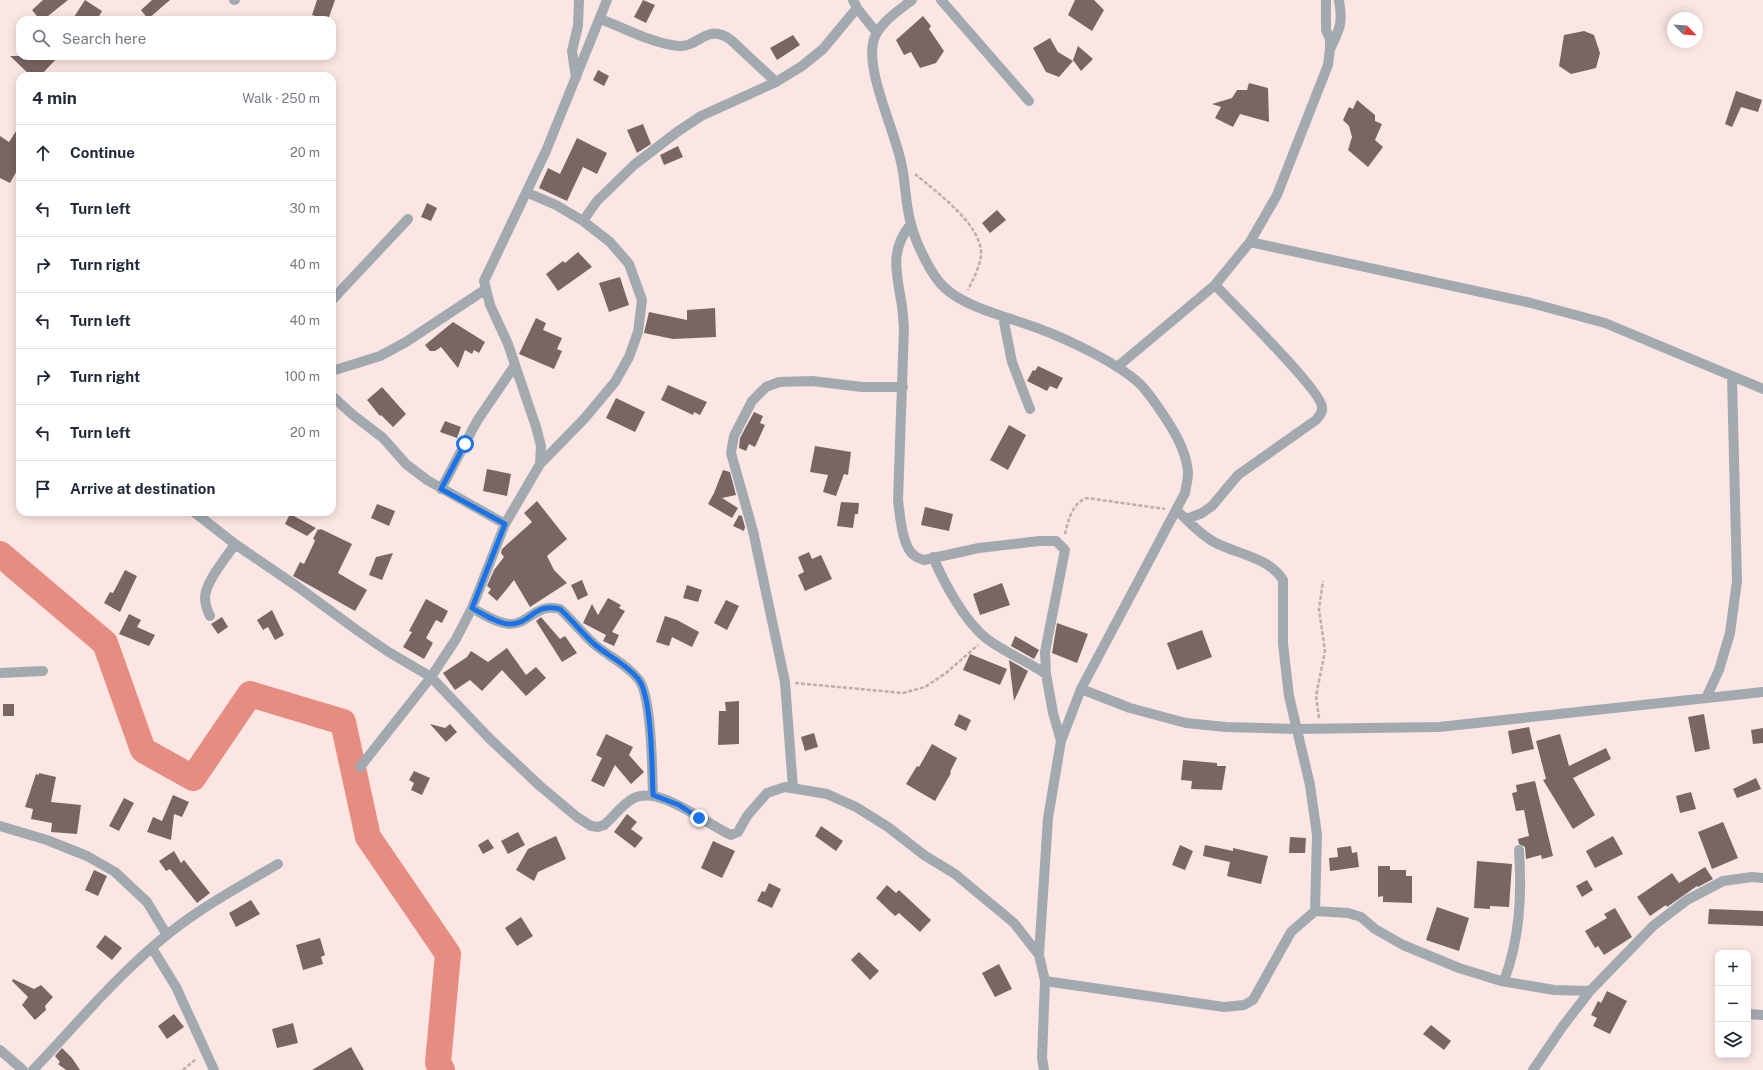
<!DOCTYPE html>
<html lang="en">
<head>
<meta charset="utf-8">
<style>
	:root { --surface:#fff; --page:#f2f2f3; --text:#1f2937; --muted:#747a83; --line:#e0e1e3 }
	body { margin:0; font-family:"Public Sans",sans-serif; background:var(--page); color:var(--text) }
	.controls { position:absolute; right:12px; bottom:12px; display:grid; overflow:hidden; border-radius:8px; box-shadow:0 2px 10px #0003 }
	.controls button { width:36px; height:36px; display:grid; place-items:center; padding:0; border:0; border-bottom:1px solid var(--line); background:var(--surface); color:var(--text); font:20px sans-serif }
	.compass { position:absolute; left:1667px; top:12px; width:36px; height:36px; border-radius:50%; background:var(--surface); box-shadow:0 2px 10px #0003; rotate:115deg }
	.stop { position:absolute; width:12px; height:12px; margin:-9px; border:3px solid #1a73e8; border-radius:50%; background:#fff }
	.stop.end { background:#1a73e8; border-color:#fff; box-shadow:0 1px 4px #0008 }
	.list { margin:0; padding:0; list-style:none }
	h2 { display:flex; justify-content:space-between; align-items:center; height:52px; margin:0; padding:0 16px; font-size:17px }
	h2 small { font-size:13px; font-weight:400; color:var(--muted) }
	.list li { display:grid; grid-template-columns:26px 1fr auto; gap:12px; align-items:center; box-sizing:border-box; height:56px; padding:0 16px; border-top:1px solid var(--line) }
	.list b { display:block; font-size:15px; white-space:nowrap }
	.list em { font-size:13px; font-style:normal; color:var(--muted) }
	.icon { flex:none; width:22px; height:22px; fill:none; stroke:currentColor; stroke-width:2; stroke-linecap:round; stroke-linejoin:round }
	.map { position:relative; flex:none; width:1763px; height:1070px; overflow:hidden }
	.search { position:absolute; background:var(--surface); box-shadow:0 2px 10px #0003; left:16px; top:16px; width:320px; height:44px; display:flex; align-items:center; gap:10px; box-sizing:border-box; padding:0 14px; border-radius:12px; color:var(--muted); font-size:15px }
	.panel { position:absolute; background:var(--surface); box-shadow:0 2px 10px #0003; left:16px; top:72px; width:320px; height:444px; border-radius:12px }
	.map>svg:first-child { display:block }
</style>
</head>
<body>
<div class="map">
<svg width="1763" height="1070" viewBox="0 0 1763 1070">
	<rect width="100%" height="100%" fill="#fbe6e3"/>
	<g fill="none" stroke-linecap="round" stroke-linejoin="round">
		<path stroke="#e68c81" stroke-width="26" d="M0 554 105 643 143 750 193 778 250 694 343 722 368 837 448 954 438 1063 442 1070"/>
	</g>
	<path fill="#786663" d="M43 0H68L43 20H40L32 10Z
		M85 0 102 11 97 20H72Z
		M152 0H170L148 19 141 10Z
		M317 0H335L328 20 312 15Z
		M643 0 655 5 646 23 634 17Z
		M1075 0H1094L1104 10 1092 31 1068 15Z
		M923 16 931 26 929 29 944 51 936 63 920 68 911 52 904 55 896 40Z
		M1584 31 1594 35 1600 53 1596 68 1571 74 1559 66 1564 35Z
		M793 35 800 45 777 60 770 48Z
		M1050 38 1058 52 1073 61 1059 77 1046 72 1033 48Z
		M1078 46 1093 59 1081 71 1073 60Z
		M10 56H59L40 76H31Z
		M598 70 609 76 604 86 593 80Z
		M1249 83 1268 88 1269 122 1240 114 1233 127 1215 118 1221 107 1212 104 1232 98 1237 90H1247Z
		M1736 91 1762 100 1758 112 1741 107 1732 127 1725 124Z
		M1357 100 1375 115V121L1382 124 1375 140 1383 147 1368 167 1348 150 1352 137 1349 126 1343 120 1349 107 1353 109Z
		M643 124 651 144 637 153 627 130Z
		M20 125V165L10 183 0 178V136L9 142Z
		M577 138 607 153 597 174 583 167 567 201 539 188 548 168 560 174Z
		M678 146 683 157 664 165 660 155Z
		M427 203 437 208 431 221 421 217Z
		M997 210 1006 220 990 233 982 223Z
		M578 252 592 267 558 291 546 274 563 261 565 263Z
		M620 277 629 305 609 312 599 283Z
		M715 308 716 337 673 339 644 333 649 312 687 320V310Z
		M536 318 546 323 543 330 562 338 557 349 562 351 554 369 519 354Z
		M453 322 485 342 479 353 474 350 472 354 465 350 458 368 441 347 435 351H430L425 345Z
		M1038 366 1063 378 1057 389 1050 386 1047 391 1027 381 1033 370 1035 371Z
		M668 385 707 402 700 415 694 412 693 415 661 400Z
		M382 387 406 414 393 427 381 415 380 416 367 400Z
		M616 398 645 412 635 432 606 418Z
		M754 412 763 416 760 423 765 425 755 447 749 444 746 451 739 448 740 438Z
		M445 421 461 427 457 438 440 432Z
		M1009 425 1026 435 1008 470 990 460Z
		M815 446 851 452 848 475 844 474 836 496 823 492 828 475 810 472Z
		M487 469 511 474 507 496 483 491Z
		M723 470 730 472 736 495 722 498 738 508 732 518 708 504 714 493Z
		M537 501 567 539 547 556 554 570 567 583 530 607 514 580 497 601 488 593 491 589 487 586 494 570 504 557 501 553 502 549 532 522 524 513Z
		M841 502 859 503 858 514H855L853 528 837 526Z
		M377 504 395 511 389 526 371 518Z
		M925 507 953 514 949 531 921 525Z
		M290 514 316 528 307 536 285 524Z
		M739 515 742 516 745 527 744 531 733 526Z
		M318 529 320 530 321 529 352 544 338 573 367 590 355 611 293 576 300 562 304 564 314 543 315 540 313 539Z
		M809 552 812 559 821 555 832 579 805 591 798 575 804 572 798 557Z
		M393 553 382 580 369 575 376 557Z
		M125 570 137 576 120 612 104 603 110 592 113 593Z
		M582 580 588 595 578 600 571 585Z
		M1002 583 1010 605 980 615 973 594Z
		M687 585 702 590 698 602 683 598Z
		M608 598 621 605 619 608 625 611 612 632 619 635 614 646 603 641 606 635 583 623 592 604 598 615Z
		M426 599 448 611 442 623 436 620 426 638 433 643 424 659 403 647 412 632 409 631Z
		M726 600 739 606 727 630 714 623Z
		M272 610 284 635 275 640 268 627 263 630 257 620Z
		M129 614 141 620 137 627 155 635 149 646 119 634Z
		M665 616 677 620 699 632 692 647 672 637 669 646 656 642Z
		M222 617 228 627 218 634 211 624Z
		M541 617 560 639 565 636 577 653 562 662 536 621Z
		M1057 623 1088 634 1077 663 1052 653Z
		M1202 630 1212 657 1177 670 1167 643Z
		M1015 636 1039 650 1034 659 1011 646Z
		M507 648 526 675 536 667 546 678 526 696 502 670 482 691 470 680 455 690 443 673 467 657 471 651 488 662Z
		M970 654 1007 669 1000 685 963 670Z
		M1009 660 1028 671 1014 701Z
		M739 701V744L718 745 719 711H726L725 702Z
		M3 704H14V716H3Z
		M959 714 971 720 966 731 954 725Z
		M1704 714 1710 749 1695 752 1688 717Z
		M430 724 445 728 450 724 457 732 446 742Z
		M1529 727 1534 749 1512 754 1508 731Z
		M1763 728V743L1753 744 1751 730Z
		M814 733 818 747 805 751 801 737Z
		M606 734 633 747 629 755 644 772 631 784 615 765 604 787 591 781 602 758 596 755Z
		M1560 734 1569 766 1606 748 1611 759 1573 778 1595 815 1573 829 1543 780 1546 779 1536 741Z
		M932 744 957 758 950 772 951 773 935 801 906 784 917 766 919 767Z
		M1183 760 1217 763V766H1226L1222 790 1191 789 1192 781 1181 780Z
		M414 771 430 778 422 795 411 790 414 783 409 780Z
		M39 773 56 777 51 802 81 805 77 834 51 832 52 823 31 819 33 809 25 807 36 774 39 775Z
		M1756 778 1761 789 1737 798 1733 789Z
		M1535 781 1553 856 1542 859 1541 855 1526 859 1525 847 1519 844 1518 839 1529 836 1524 810 1516 811 1512 793 1517 792 1516 785Z
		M1691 792 1696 809 1680 813 1676 796Z
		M173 795 189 802 182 817 174 814 171 840 147 832 153 817 162 821Z
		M124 798 134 803 119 831 109 826Z
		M627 814 637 822 631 829 643 838 635 848 614 832Z
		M1723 822 1738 858 1712 869 1698 832Z
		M821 826 843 841 836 851 815 836Z
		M518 832 525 845 508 854 501 841Z
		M556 836 566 859 538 872 534 881 516 870 528 849Z
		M1613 836 1623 854 1595 868 1586 851Z
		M1290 837 1306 838 1305 853H1289Z
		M488 839 494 848 483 854 478 845Z
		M713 841 735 851 722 878 701 868Z
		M1180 845 1193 851 1185 870 1172 865Z
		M1205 845 1233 851V848L1268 856 1261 884 1227 876 1230 862 1203 856Z
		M1351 846 1352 853 1357 852 1359 867 1330 871 1329 858 1338 857 1337 848Z
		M174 851 181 863 184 860 210 893 197 903 170 869 166 871 159 861Z
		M1477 861 1512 864 1509 907 1490 906V909L1474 908Z
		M1378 866H1390V870H1406V876H1412V903L1383 902V896L1378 897Z
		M1705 867 1713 879 1698 887 1697 886 1667 907 1666 905 1650 916 1637 897 1672 873 1679 883Z
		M94 870 107 876 98 896 85 890Z
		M1587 880 1593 890 1582 897 1576 886Z
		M769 883 781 889 772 908 757 901 762 891 765 892Z
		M887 885 896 893 899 890 931 920 920 932 899 913 895 916 876 898Z
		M251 900 260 914 236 927 229 913Z
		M1437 907 1469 918 1459 951 1426 940Z
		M1615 908 1632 937 1604 955 1598 946 1595 948 1585 931 1607 918 1604 914Z
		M1709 909 1763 911V926L1708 924Z
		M521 917 533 936 517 946 505 928Z
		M105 935 122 948 112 960 96 947Z
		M320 938 325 955 321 957 323 964 303 970 296 945Z
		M859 952 879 971 870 980 851 960Z
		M999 964 1012 989 995 997 982 973Z
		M13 979 34 989 41 985 53 997 45 1006 46 1010 35 1020 22 1005 28 997 12 981Z
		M1607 991 1627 1001 1610 1034 1593 1026 1597 1018 1591 1015 1598 1001 1601 1003Z
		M174 1014 184 1027 167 1039 158 1026Z
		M293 1023 298 1043 277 1048 272 1029Z
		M1431 1025 1451 1041 1444 1050 1423 1034Z
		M351 1047 364 1070H312Z
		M62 1048 72 1058 80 1070H66L58 1064 60 1062 55 1056Z"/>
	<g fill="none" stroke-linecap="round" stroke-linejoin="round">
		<path stroke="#beadab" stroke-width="2.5" stroke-dasharray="4 2" stroke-linecap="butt" d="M915 174C935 191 983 225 981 255 980 267 973 279 968 290
			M1065 534C1068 521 1072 503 1087 498L1165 509
			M795 683 903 693 925 687 946 673 978 645
			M1319 718 1316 696 1325 651 1319 609 1323 581
			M183 1070 196 1059"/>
		<path stroke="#a3aaaf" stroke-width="10" d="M234 0H235
			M853 0 857 8 876 32
			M912 0C898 11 876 25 873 43 867 74 894 129 901 162 906 182 905 204 911 224 915 241 931 276 945 288 963 305 999 315 1023 323 1057 334 1114 360 1140 384 1150 394 1158 407 1166 419 1176 434 1187 454 1188 473 1188 480 1186 486 1185 493L1081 689 1061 741 1048 818 1039 955 1045 981 1042 1058 1044 1070
			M941 0 1029 101
			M600 19C625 28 651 43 678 46 699 48 706 22 731 40L776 82
			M1330 49C1340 29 1343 23 1339 0
			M576 78 572 51 578 26 579 0
			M528 193 556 205 583 221 610 242 629 264 642 300 638 332 629 357 615 382 584 419 540 464
			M583 221 597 201 634 165 677 132 701 116 776 82 802 66 823 49 857 8
			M911 224C890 249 896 271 901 300 903 310 903 319 904 328L898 500C900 515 902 548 915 556 917 558 921 559 924 560L979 548 1039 541H1056L1065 550 1045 652 1046 674 1053 713 1061 741
			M1250 242 1531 303 1605 323 1763 389
			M332 300 408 219
			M1003 317 1012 362 1030 409
			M1117 367 1215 285 1250 242 1277 195 1328 65 1330 49V39L1326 30V0
			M332 371 380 356 406 342 486 289
			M332 396 353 415 383 438 406 464 427 480 505 524
			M441 489 477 421 515 365
			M1176 510C1189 521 1199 534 1214 542 1236 554 1269 557 1283 580V644L1289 696 1310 785 1317 835 1315 911
			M194 512 235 544 298 587 358 631 387 651 431 677 489 738 540 786 577 817 591 826 598 827 604 825C614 817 622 804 634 798 660 785 706 824 731 835L738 832 747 816 767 793 785 787 827 794 856 807 888 827 924 855 955 874 1014 923 1039 955
			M1187 519 1202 513 1212 506 1238 475 1316 420C1319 416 1323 413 1322 407 1321 390 1232 303 1215 285
			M933 557C944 583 965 622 987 639 1006 653 1027 661 1046 674
			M472 608C483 614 496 623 509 624 529 625 536 602 560 609 572 620 582 633 594 644 608 656 628 665 639 680 652 698 652 771 653 795
			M210 616C207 610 205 604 205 597 206 581 226 558 235 544
			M0 673 43 671
			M1081 689 1130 708 1186 723 1226 727 1297 729 1439 727 1763 692
			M1706 698 1719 670 1730 633 1737 581 1732 377
			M360 767 431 677 456 639 472 608 505 524 540 464 541 446 536 427 508 344 490 305 484 281 546 151 607 0
			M793 788 785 682 753 531 731 453 734 436 752 401 766 387 779 382 812 381 862 387H903
			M0 826 47 840 87 856 115 872 147 902 167 935
			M152 948 176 987 214 1070
			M1045 981 1224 1007 1244 1005 1253 1000 1291 932 1315 911 1348 913 1361 917 1375 929 1403 945 1459 968 1501 981 1554 990 1590 991
			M1504 981C1520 938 1522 895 1519 850
			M1748 1014 1763 1015
			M0 1050 23 1070
			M33 1070C76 1025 119 973 168 934 202 907 240 886 278 864
			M1533 1070 1563 1026 1590 991 1653 926 1687 900 1723 881 1752 877 1763 878"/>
	</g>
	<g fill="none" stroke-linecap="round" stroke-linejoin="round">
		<path stroke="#1a73e8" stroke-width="5" d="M465 444 441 489 505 524 472 608C483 614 496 623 509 624 530 625 534 602 560 609 572 620 582 633 594 644 608 656 628 665 639 680 652 698 652 770 653 795L679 805 699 818"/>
	</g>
</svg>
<div class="controls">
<button>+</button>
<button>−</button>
<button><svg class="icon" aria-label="layers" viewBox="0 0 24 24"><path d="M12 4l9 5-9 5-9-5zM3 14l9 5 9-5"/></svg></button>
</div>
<svg class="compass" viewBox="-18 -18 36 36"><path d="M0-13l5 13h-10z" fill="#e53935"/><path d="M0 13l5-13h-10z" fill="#747a83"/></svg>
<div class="stop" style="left:465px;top:444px"></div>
<div class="stop end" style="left:699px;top:818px"></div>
<div class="search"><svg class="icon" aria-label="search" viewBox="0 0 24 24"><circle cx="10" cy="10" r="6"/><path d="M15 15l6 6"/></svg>Search here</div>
<section class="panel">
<h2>4 min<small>Walk · 250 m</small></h2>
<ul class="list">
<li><svg class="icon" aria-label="ahead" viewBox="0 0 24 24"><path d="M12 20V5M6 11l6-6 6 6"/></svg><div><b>Continue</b></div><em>20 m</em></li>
<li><svg class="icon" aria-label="left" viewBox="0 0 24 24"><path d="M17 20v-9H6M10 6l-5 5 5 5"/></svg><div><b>Turn left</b></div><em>30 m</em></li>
<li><svg class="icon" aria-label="right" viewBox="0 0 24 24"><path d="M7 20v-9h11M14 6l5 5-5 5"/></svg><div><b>Turn right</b></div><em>40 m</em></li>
<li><svg class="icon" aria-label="left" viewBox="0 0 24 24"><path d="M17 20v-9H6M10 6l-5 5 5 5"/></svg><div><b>Turn left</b></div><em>40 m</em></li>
<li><svg class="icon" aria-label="right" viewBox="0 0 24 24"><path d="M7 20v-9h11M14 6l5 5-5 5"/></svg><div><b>Turn right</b></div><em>100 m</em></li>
<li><svg class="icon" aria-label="left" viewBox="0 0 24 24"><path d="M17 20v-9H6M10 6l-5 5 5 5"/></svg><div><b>Turn left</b></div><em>20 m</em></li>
<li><svg class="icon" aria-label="arrive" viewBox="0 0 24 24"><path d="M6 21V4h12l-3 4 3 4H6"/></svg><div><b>Arrive at destination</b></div></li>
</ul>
</section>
</div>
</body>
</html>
